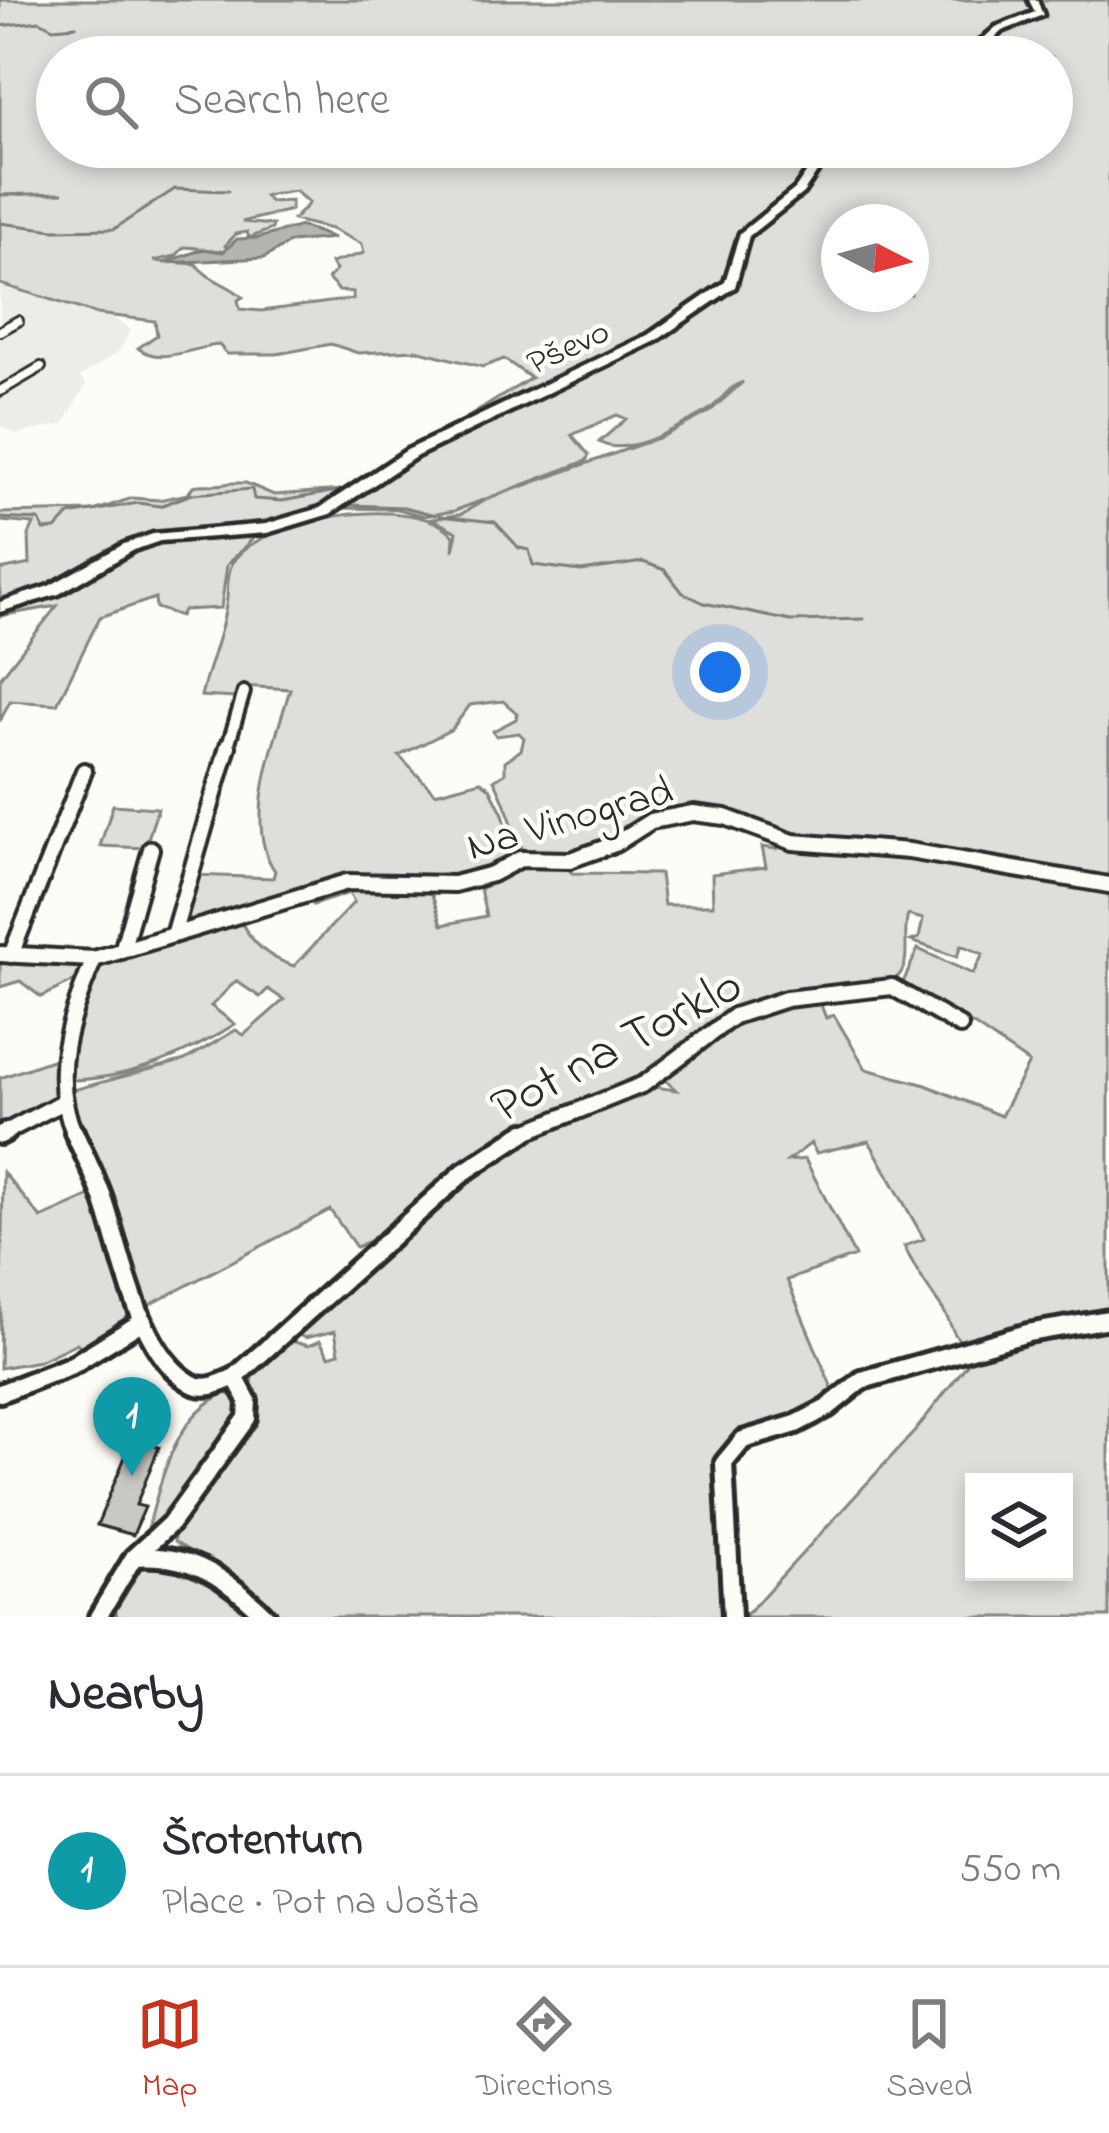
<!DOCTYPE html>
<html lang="en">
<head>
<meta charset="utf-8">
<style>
	:root { --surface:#fff; --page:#f2f2f3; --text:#2b2b33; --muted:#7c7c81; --line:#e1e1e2; --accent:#c8321e }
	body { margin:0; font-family:"Indie Flower",sans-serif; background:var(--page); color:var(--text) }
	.controls { position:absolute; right:36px; bottom:36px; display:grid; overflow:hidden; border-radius:0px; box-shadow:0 6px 18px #0003 }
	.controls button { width:108px; height:108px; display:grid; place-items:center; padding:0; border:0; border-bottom:3px solid var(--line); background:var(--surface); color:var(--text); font:60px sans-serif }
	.compass { position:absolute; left:821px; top:204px; width:108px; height:108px; border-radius:50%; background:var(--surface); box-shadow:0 6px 18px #0003; rotate:96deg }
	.you { position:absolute; left:720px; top:672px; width:42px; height:42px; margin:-30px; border:9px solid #fff; border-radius:50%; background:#1a73e8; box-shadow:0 0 0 18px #1a73e833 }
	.badge { display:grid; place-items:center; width:78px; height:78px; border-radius:50%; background:var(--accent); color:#fff; font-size:39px; font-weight:700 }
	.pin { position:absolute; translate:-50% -99px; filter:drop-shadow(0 3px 6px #0008) }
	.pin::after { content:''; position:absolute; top:63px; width:42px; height:36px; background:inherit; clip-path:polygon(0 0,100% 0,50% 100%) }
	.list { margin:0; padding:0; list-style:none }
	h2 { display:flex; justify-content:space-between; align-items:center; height:156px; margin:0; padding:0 48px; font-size:51px }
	h2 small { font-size:39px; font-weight:400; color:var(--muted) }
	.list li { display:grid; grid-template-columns:78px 1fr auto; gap:36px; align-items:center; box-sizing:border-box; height:192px; padding:0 48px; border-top:3px solid var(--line) }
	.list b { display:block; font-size:45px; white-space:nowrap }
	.list p { margin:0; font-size:39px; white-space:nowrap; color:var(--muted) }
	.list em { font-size:39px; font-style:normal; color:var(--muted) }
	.icon { flex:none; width:66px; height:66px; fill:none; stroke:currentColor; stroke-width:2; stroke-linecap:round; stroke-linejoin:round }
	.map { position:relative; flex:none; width:1109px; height:1617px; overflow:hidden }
	.search { position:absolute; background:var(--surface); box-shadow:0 6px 18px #0003; left:36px; right:36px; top:36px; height:132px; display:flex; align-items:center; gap:30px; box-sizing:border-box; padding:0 42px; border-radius:66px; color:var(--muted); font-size:45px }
	.sheet { height:348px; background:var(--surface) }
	nav { display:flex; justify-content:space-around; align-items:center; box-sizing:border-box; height:168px; border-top:3px solid var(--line); background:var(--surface); font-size:33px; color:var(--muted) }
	nav a { display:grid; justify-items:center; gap:6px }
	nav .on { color:var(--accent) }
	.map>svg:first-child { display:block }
</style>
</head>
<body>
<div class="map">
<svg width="1109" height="1617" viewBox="0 0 1109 1617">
	<rect width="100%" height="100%" fill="#fdfcf7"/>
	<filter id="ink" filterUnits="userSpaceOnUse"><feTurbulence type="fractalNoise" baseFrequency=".00833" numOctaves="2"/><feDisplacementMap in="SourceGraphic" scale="24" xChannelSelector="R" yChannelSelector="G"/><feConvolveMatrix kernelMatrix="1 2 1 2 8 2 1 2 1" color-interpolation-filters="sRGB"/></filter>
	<g filter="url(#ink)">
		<path fill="#edece8" d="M0 284 109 315 131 330 118 352 80 377 86 384 64 424 17 434 0 426Z"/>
		<path fill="#dfdeda" stroke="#858482" stroke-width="3" fill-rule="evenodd" d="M0 0H1031L1036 12 985 32 976 42 979 46 962 57H57V147H825L799 185 739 235 727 281 652 334 436 437 531 378 504 359 483 367 416 350 358 353 331 344 277 354H227L219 345C193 347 160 366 138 348L157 335 155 321 97 314 0 284ZM295 191 309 203 293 220 331 229 362 244 364 253 331 263 336 270 328 279 339 291 353 292V299L261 311 240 309 238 300 243 297C226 282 208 281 196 264L154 261 176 256 184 247C198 247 218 253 229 250L225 246 236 234 247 232 249 238 272 229 273 225 242 222 291 210V201L270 202 264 196Z
			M1036 0H1109V1617H744L915 1431 972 1358 969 1347C950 1337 953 1323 941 1307 927 1287 915 1269 904 1246L924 1239 869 1141 816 1153 811 1143 788 1161 805 1159 855 1256 787 1280 834 1393 807 1411 738 1435 724 1450 719 1461 725 1617H272L229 1574 174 1542V1529L219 1470 251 1389 255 1366 284 1339 308 1346 320 1341 329 1356 339 1353 335 1331 305 1338 292 1332 393 1247 396 1240 380 1236 356 1247 330 1210 144 1308 72 1119 69 1091 185 1060 236 1030 244 1035 284 1000 268 989 260 997 236 981 211 1006 235 1024C188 1055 128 1079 71 1080 58 1058 87 987 101 964L238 917C252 943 266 957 294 966L354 902 349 893 313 905 310 895 332 888 430 889 442 925 486 916 480 889 520 864 566 867 572 873 660 874 664 905H713L712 874 766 867 762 847 777 849 778 834 705 809 585 852 528 857C516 844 507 802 494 780L505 773V761L521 750 524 738 519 733 496 736 493 731 516 719 517 713 503 701 470 705 452 729 399 756 435 793 481 781 490 788 503 814 513 854 510 860 477 877 358 879 181 929 193 875 273 878 275 871C242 824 275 741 290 689L241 686 235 698 201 696C209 662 223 633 227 598 228 586 227 573 233 562 260 518 416 491 454 536L453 551 457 532 432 519 461 514 487 499 661 437 709 412 743 382C726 388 722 402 707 411 681 426 626 459 599 442L626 419 617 415 572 435 589 455 586 461 454 511 424 516 398 509 342 508 418 454 651 341 722 296 738 278 748 237 808 187 834 147H1052V57H972L1000 31 1042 15ZM839 222H911V294H839ZM908 915 923 919 919 938 911 941 957 957 961 945 983 954 973 974 918 949 901 987 975 1026 1029 1063 1001 1116 926 1085 866 1069 834 1015 826 1018 819 1000C740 1014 723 1027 663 1078L676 1090 646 1086 645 1079 748 1006 895 979C914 965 901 936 908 915ZM974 1482H1064V1572H974Z
			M230 483H246L274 495 342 490C322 530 226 524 187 529 136 535 99 568 53 587 36 594 17 598 0 603V570L30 564 29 535 34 524 0 521V513L94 511 132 498 159 500 188 494 193 486C206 483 217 487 230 483Z
			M258 533 227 565 221 608 183 610 180 616 156 608 155 598 100 617 57 704 10 701 0 721V678L57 606 0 616V610L161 539Z
			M113 805 158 808 145 848 100 846Z
			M0 957 84 964 87 975 41 997 20 981 0 987Z
			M57 1058 55 1096 0 1128V1078Z
			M3 1172 41 1218 97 1193 132 1311 124 1324 86 1353 77 1343 39 1361 0 1368Z
			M226 1393 236 1397 240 1408 235 1422 144 1542C160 1490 170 1416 226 1393Z
			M148 1559 207 1573 259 1617H117L114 1601 138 1562Z"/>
		<path fill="#b5b4b1" stroke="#7e7d7b" stroke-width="3" d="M301 226 334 238 291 242 264 258 163 263 204 249 223 252 237 239 258 238Z"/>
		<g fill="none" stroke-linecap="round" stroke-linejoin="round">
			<path stroke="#7e7d7b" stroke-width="3" d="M0 26 40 21 53 28 76 26
				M0 195 62 193
				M0 223 54 230 114 229 175 189 228 191
				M356 498 350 505 404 507 435 515
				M439 516 495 522 519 548 529 550 533 565 581 571 643 562 665 570 683 593 704 603 791 621 864 619
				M0 518 39 520 44 530 56 529 69 515 138 503 160 506 192 494 252 489 254 499 282 501 348 489"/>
		</g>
		<path fill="#c9c8c4" stroke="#2b2b2b" stroke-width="3" d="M132 1440 159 1447 136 1505 145 1507 133 1535 97 1525Z"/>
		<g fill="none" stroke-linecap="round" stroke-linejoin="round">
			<defs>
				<path id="street-far3" d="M0 331 18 321
					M0 391 41 367"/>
				<path id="street-far2" d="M227 749 244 692"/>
				<path id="street-far1" d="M173 935 228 746
					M122 951 151 849
					M0 954 94 959 347 882 454 884 492 874 520 859 570 860 615 844 651 821 693 813 725 817 793 842 909 851 1109 885
					M11 955 84 771
					M0 1135 61 1103
					M75 1135C48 1074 70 1018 94 959
					M518 1135 644 1084 734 1016 786 999 892 987 960 1026"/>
				<path id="street" d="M74 1132C84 1155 96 1177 104 1201 122 1254 139 1354 191 1383 205 1392 221 1383 235 1377L464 1172 525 1132
					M0 1135 6 1132
					M0 1393 72 1365 143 1321
					M135 1557C193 1553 227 1579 267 1617
					M98 1617 134 1557 171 1523 247 1418 248 1401 235 1377
					M732 1617 724 1463 743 1440 796 1424 827 1408 862 1380 1028 1333 1109 1319"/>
				<path id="secondary" d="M1029 0H1037L1043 15 1002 31 974 57H963L996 27 1035 12Z
					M824 147H834L803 193 749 236 735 287 656 341 417 456 330 514 267 533 160 541 134 550 59 594 0 612V602L49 586 124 544 153 534 266 524 320 508 407 450 648 335 725 282 740 233 795 189Z"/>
			</defs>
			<use href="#street-far3" stroke="#2b2b2b" stroke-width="14"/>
			<use href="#street-far2" stroke="#2b2b2b" stroke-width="18"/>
			<use href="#street-far1" stroke="#2b2b2b" stroke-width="22"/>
			<use href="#street" stroke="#2b2b2b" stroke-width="26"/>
			<use href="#secondary" stroke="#2b2b2b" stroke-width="9"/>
			<use href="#street-far3" stroke="#fdfcf7" stroke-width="8"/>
			<use href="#street-far2" stroke="#fdfcf7" stroke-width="10"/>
			<use href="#street-far1" stroke="#fdfcf7" stroke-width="14"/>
			<use href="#street" stroke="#fdfcf7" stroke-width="16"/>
			<use href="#secondary" fill="#fdfcf7" fill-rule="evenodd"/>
		</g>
	</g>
	<g text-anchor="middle" stroke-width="9" stroke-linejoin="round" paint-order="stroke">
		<g font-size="36" fill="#2b2b2b" stroke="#fdfcf7">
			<text transform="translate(567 345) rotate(-25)" y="13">Pševo</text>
		</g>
		<g font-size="42" fill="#2b2b2b" stroke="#fdfcf7">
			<text transform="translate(569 816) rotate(-16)" y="15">Na Vinograd</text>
		</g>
		<g font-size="51" fill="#2b2b2b" stroke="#fdfcf7">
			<text transform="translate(615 1043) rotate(-28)" y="18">Pot na Torklo</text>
		</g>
	</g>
</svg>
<div class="controls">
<button><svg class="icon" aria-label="layers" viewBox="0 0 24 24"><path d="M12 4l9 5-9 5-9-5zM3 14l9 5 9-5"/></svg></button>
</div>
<svg class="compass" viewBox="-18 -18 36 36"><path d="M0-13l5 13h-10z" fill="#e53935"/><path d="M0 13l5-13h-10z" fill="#7c7c81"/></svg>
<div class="you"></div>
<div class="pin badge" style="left:132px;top:1476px;background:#0f9aa8">1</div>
<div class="search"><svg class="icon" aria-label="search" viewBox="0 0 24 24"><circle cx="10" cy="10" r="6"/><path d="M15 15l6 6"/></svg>Search here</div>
</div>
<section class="sheet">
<h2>Nearby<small></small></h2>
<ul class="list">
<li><span class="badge" style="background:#0f9aa8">1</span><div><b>Šrotenturn</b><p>Place · Pot na Jošta</p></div><em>550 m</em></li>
</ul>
</section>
<nav>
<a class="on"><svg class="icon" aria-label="map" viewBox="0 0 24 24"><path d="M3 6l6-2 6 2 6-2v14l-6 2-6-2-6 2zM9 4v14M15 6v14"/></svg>Map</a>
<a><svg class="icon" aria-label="directions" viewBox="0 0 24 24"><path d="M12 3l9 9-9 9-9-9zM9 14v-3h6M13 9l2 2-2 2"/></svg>Directions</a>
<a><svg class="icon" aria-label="saved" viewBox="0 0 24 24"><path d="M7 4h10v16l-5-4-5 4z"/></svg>Saved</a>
</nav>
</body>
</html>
